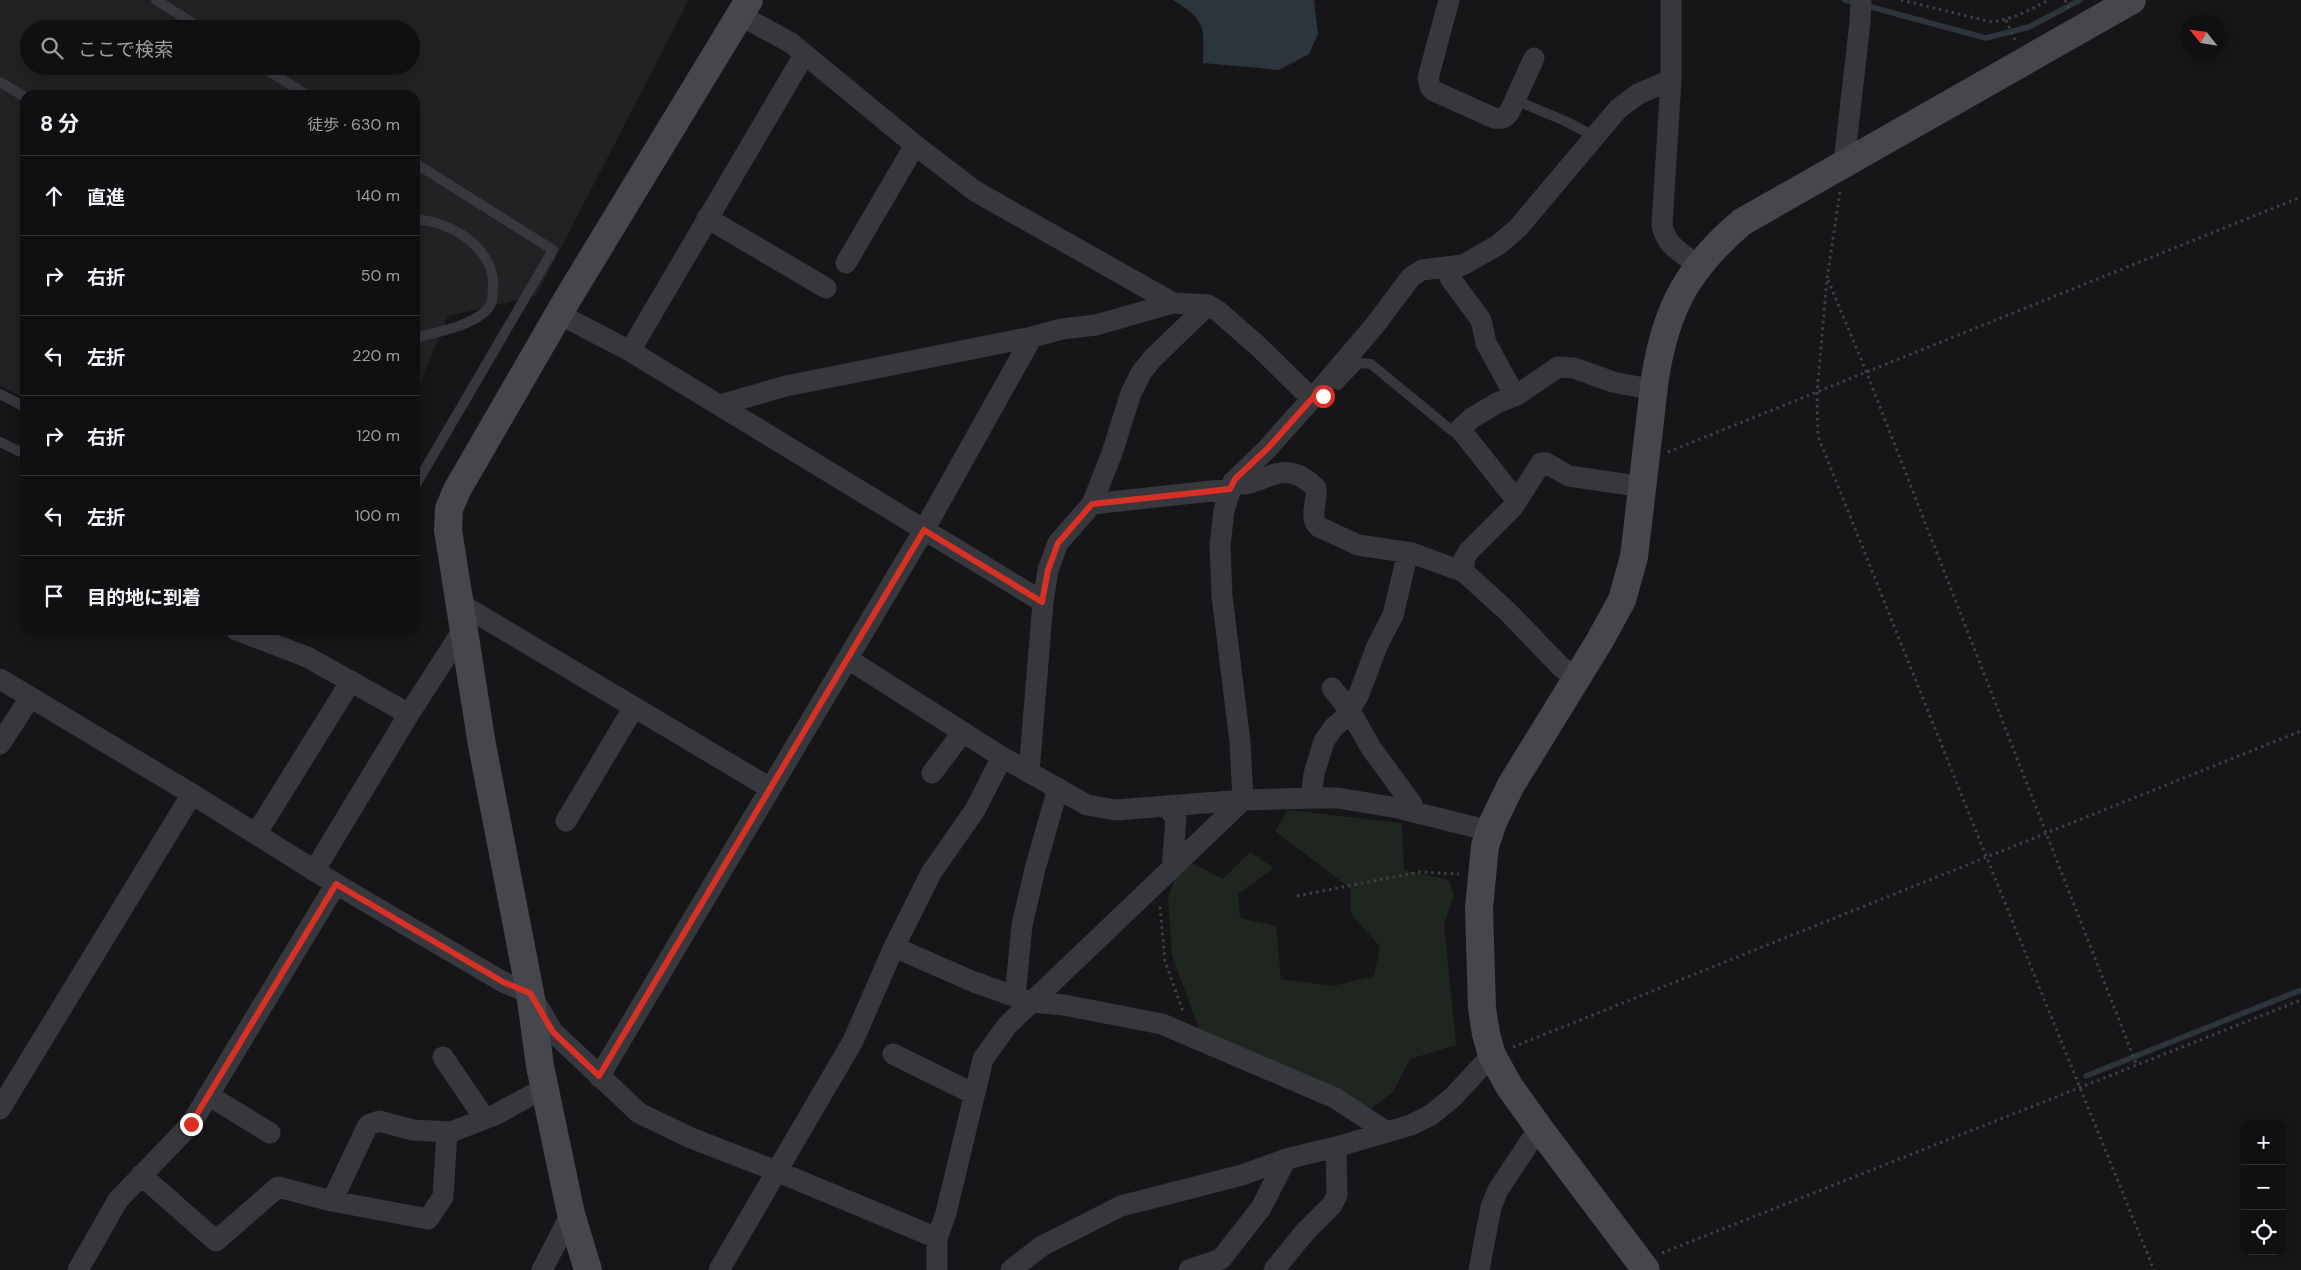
<!DOCTYPE html>
<html lang="ja">
<head>
<meta charset="utf-8">
<style>
	:root { --surface:#101012; --page:#1e1e20; --text:#f1f3f6; --muted:#9c9d9f; --line:#303032 }
	body { margin:0; font-family:"DM Sans","Noto Sans JP",sans-serif; background:var(--page); color:var(--text) }
	.controls { position:absolute; right:15px; bottom:15px; display:grid; overflow:hidden; border-radius:10px; box-shadow:0 2px 12px #0003 }
	.controls button { width:45px; height:45px; display:grid; place-items:center; padding:0; border:0; border-bottom:1px solid var(--line); background:var(--surface); color:var(--text); font:25px sans-serif }
	.compass { position:absolute; left:2181px; top:15px; width:45px; height:45px; border-radius:50%; background:var(--surface); box-shadow:0 2px 12px #0003; rotate:300deg }
	.stop { position:absolute; width:15px; height:15px; margin:-11px; border:4px solid #d93025; border-radius:50%; background:#fff }
	.stop.end { background:#d93025; border-color:#fff; box-shadow:0 1px 5px #0008 }
	.list { margin:0; padding:0; list-style:none }
	h2 { display:flex; justify-content:space-between; align-items:center; height:65px; margin:0; padding:0 20px; font-size:21px }
	h2 small { font-size:16px; font-weight:400; color:var(--muted) }
	.list li { display:grid; grid-template-columns:32px 1fr auto; gap:15px; align-items:center; box-sizing:border-box; height:80px; padding:0 20px; border-top:1px solid var(--line) }
	.list b { display:block; font-size:19px; white-space:nowrap }
	.list em { font-size:16px; font-style:normal; color:var(--muted) }
	.icon { flex:none; width:28px; height:28px; fill:none; stroke:currentColor; stroke-width:2; stroke-linecap:round; stroke-linejoin:round }
	.map { position:relative; flex:none; width:2301px; height:1270px; overflow:hidden }
	.search { position:absolute; background:var(--surface); box-shadow:0 2px 12px #0003; left:20px; top:20px; width:400px; height:55px; display:flex; align-items:center; gap:12px; box-sizing:border-box; padding:0 18px; border-radius:28px; color:var(--muted); font-size:19px }
	.panel { position:absolute; background:var(--surface); box-shadow:0 2px 12px #0003; left:20px; top:90px; width:400px; height:545px; border-radius:15px }
	.map>svg:first-child { display:block }
</style>
</head>
<body>
<div class="map">
<svg width="2301" height="1270" viewBox="0 0 2301 1270">
	<rect width="100%" height="100%" fill="#161618"/>
	<path fill="#222225" fill-rule="evenodd" d="M0 0H689L536 296 448 316 415 394V95H25V398L0 386ZM29 29H411V66H29Z"/>
	<path fill="#1e261f" d="M1288 810 1402 823 1404 870 1449 880 1454 895 1444 924 1456 1045 1410 1059 1393 1092 1368 1111 1200 1032 1172 955 1168 898 1177 872 1188 861 1223 879 1250 852 1274 868 1238 894 1240 918 1276 926 1281 979 1333 986 1374 976 1380 947 1351 914V889L1275 831Z"/>
	<path fill="#2c353c" d="M1173 0H1314L1318 34 1309 54 1279 70 1203 63C1204 27 1206 20 1173 0Z"/>
	<g fill="none" stroke-linecap="round" stroke-linejoin="round">
		<path stroke="#2c353c" stroke-width="5.5" d="M1845 0 1986 38 2029 27 2080 0
			M2086 1076 2301 990"/>
		<path stroke="#3d3f44" stroke-width="3" stroke-dasharray="2.5 4" stroke-linecap="butt" d="M1901 0 1992 22C2013 19 2030 10 2049 0
			M2065 0 2070 11
			M2006 20 2015 40
			M1840 192 1827 279 1817 393 1818 436 1986 856 2154 1270
			M1828 280 1866 371 2137 1066
			M1668 452 2301 197
			M1297 896 1420 872 1459 874
			M1160 907 1165 961 1183 1012
			M1513 1047 2301 731
			M1662 1253 2301 1000"/>
		<path stroke="#37383d" stroke-width="10" d="M156 0 202 29
			M261 66 307 95
			M0 82 25 97
			M1515 100 1565 121 1594 136
			M415 163 553 250 415 486
			M415 220C451 220 496 249 493 289 492 293 493 301 491 304 480 325 436 332 415 338
			M1338 385 1359 363 1371 364 1451 430 1455 432 1460 429
			M0 394 25 407
			M0 442 25 454"/>
		<path stroke="#37383d" stroke-width="21" d="M1449 0 1428 78 1430 87 1434 91 1494 118C1502 119 1506 118 1510 111L1534 58
			M1671 0V80L1662 225C1666 246 1682 253 1698 265
			M740 15 791 43 915 145 975 191 1173 303
			M1844 163 1860 22 1861 0
			M707 218 826 288
			M846 263 915 145
			M1447 267 1450 278 1481 320 1486 343 1515 396
			M559 314 630 351 1043 602
			M630 351 804 55
			M720 405 786 386 1032 337
			M1233 482C1260 493 1279 451 1316 488 1318 500 1308 519 1319 527L1358 545 1412 553 1464 572
			M1517 501 1460 429 1472 418 1497 403 1517 395 1558 367 1574 368 1613 382 1654 390
			M1092 504 1230 489
			M1408 552 1393 615 1377 646 1359 694 1346 717 1334 727 1324 741 1314 774 1311 798H1338L1398 808 1490 831
			M459 603 770 788
			M236 630 307 657 409 714
			M848 659 1002 757 1087 805 1116 810 1243 800 1240 742 1222 596 1220 546 1224 510 1233 482 1267 449 1317 393 1375 325 1411 277 1422 270 1463 265 1498 245 1518 228 1618 109 1638 94 1671 80
			M1577 678 1561 667 1508 612 1464 572V560L1468 552 1513 507 1541 463H1546L1569 476 1644 487
			M0 679 192 794 336 884 503 982 530 993 553 1032 639 1113 691 1138 776 1171 937 1238
			M1332 688 1350 711 1371 748 1412 804 1414 811
			M0 744 30 698
			M1029 772 1043 602 1048 570 1058 543 1092 504 1112 453 1131 393 1141 373 1153 358 1208 305
			M932 773 963 732
			M566 821 634 707
			M256 834 351 681
			M1172 868 1243 800 1311 798
			M314 871 409 714 463 630
			M894 947 974 982 1030 1002 1064 1005 1162 1024 1335 1098 1387 1132
			M1015 997 1022 925 1035 869 1058 788
			M893 1054 974 1094
			M443 1057 485 1119
			M599 1077 924 530 1032 337 1062 329 1096 325 1173 303 1208 305 1218 311 1259 347 1312 399
			M208 1095 270 1133
			M0 1109 192 794
			M141 1175 216 1241 278 1187 332 1201 428 1219 443 1197 447 1132
			M332 1201 368 1125 379 1121 413 1130 451 1132 495 1115 546 1087
			M78 1270 118 1200 191 1124 336 884
			M542 1270 571 1214
			M719 1270 853 1041 894 947 931 873 975 810 1002 757
			M937 1270V1238L946 1213 983 1059 1006 1027 1017 1016 1172 868 1176 819 1167 806
			M1011 1270 1042 1246 1121 1206 1242 1175 1286 1159 1336 1147 1411 1125 1431 1115 1453 1097 1492 1055
			M1189 1270 1221 1259 1261 1208 1286 1159
			M1274 1270 1305 1232 1332 1205 1337 1195 1336 1147
			M1479 1270 1491 1207 1498 1190 1531 1140 1542 1132"/>
		<path stroke="#45474d" stroke-width="28" d="M588 1270 571 1214 540 1066 530 993 482 745 448 530 449 509 457 490 568 298 749 0
			M1646 1270 1542 1132 1509 1086 1492 1055 1486 1034 1482 1008 1479 908 1485 846 1493 822 1511 785 1599 642 1622 600 1634 557 1655 378C1666 308 1688 268 1742 222L2132 0"/>
	</g>
	<g fill="none" stroke-linecap="round" stroke-linejoin="round">
		<path stroke="#d93025" stroke-width="6" d="M191 1124 336 884 503 982 530 993 553 1032 599 1076 924 530 1042 602 1048 570 1058 543 1092 504 1230 489 1235 479 1267 449 1317 393 1323 396"/>
	</g>
</svg>
<div class="controls">
<button>+</button>
<button>−</button>
<button><svg class="icon" aria-label="locate" viewBox="0 0 24 24"><circle cx="12" cy="12" r="6"/><path d="M12 2v4M12 18v4M2 12h4M18 12h4"/></svg></button>
</div>
<svg class="compass" viewBox="-18 -18 36 36"><path d="M0-13l5 13h-10z" fill="#e53935"/><path d="M0 13l5-13h-10z" fill="#9c9d9f"/></svg>
<div class="stop" style="left:1323px;top:396px"></div>
<div class="stop end" style="left:191px;top:1124px"></div>
<div class="search"><svg class="icon" aria-label="search" viewBox="0 0 24 24"><circle cx="10" cy="10" r="6"/><path d="M15 15l6 6"/></svg>ここで検索</div>
<section class="panel">
<h2>8 分<small>徒歩 · 630 m</small></h2>
<ul class="list">
<li><svg class="icon" aria-label="ahead" viewBox="0 0 24 24"><path d="M12 20V5M6 11l6-6 6 6"/></svg><div><b>直進</b></div><em>140 m</em></li>
<li><svg class="icon" aria-label="right" viewBox="0 0 24 24"><path d="M7 20v-9h11M14 6l5 5-5 5"/></svg><div><b>右折</b></div><em>50 m</em></li>
<li><svg class="icon" aria-label="left" viewBox="0 0 24 24"><path d="M17 20v-9H6M10 6l-5 5 5 5"/></svg><div><b>左折</b></div><em>220 m</em></li>
<li><svg class="icon" aria-label="right" viewBox="0 0 24 24"><path d="M7 20v-9h11M14 6l5 5-5 5"/></svg><div><b>右折</b></div><em>120 m</em></li>
<li><svg class="icon" aria-label="left" viewBox="0 0 24 24"><path d="M17 20v-9H6M10 6l-5 5 5 5"/></svg><div><b>左折</b></div><em>100 m</em></li>
<li><svg class="icon" aria-label="arrive" viewBox="0 0 24 24"><path d="M6 21V4h12l-3 4 3 4H6"/></svg><div><b>目的地に到着</b></div></li>
</ul>
</section>
</div>
</body>
</html>
